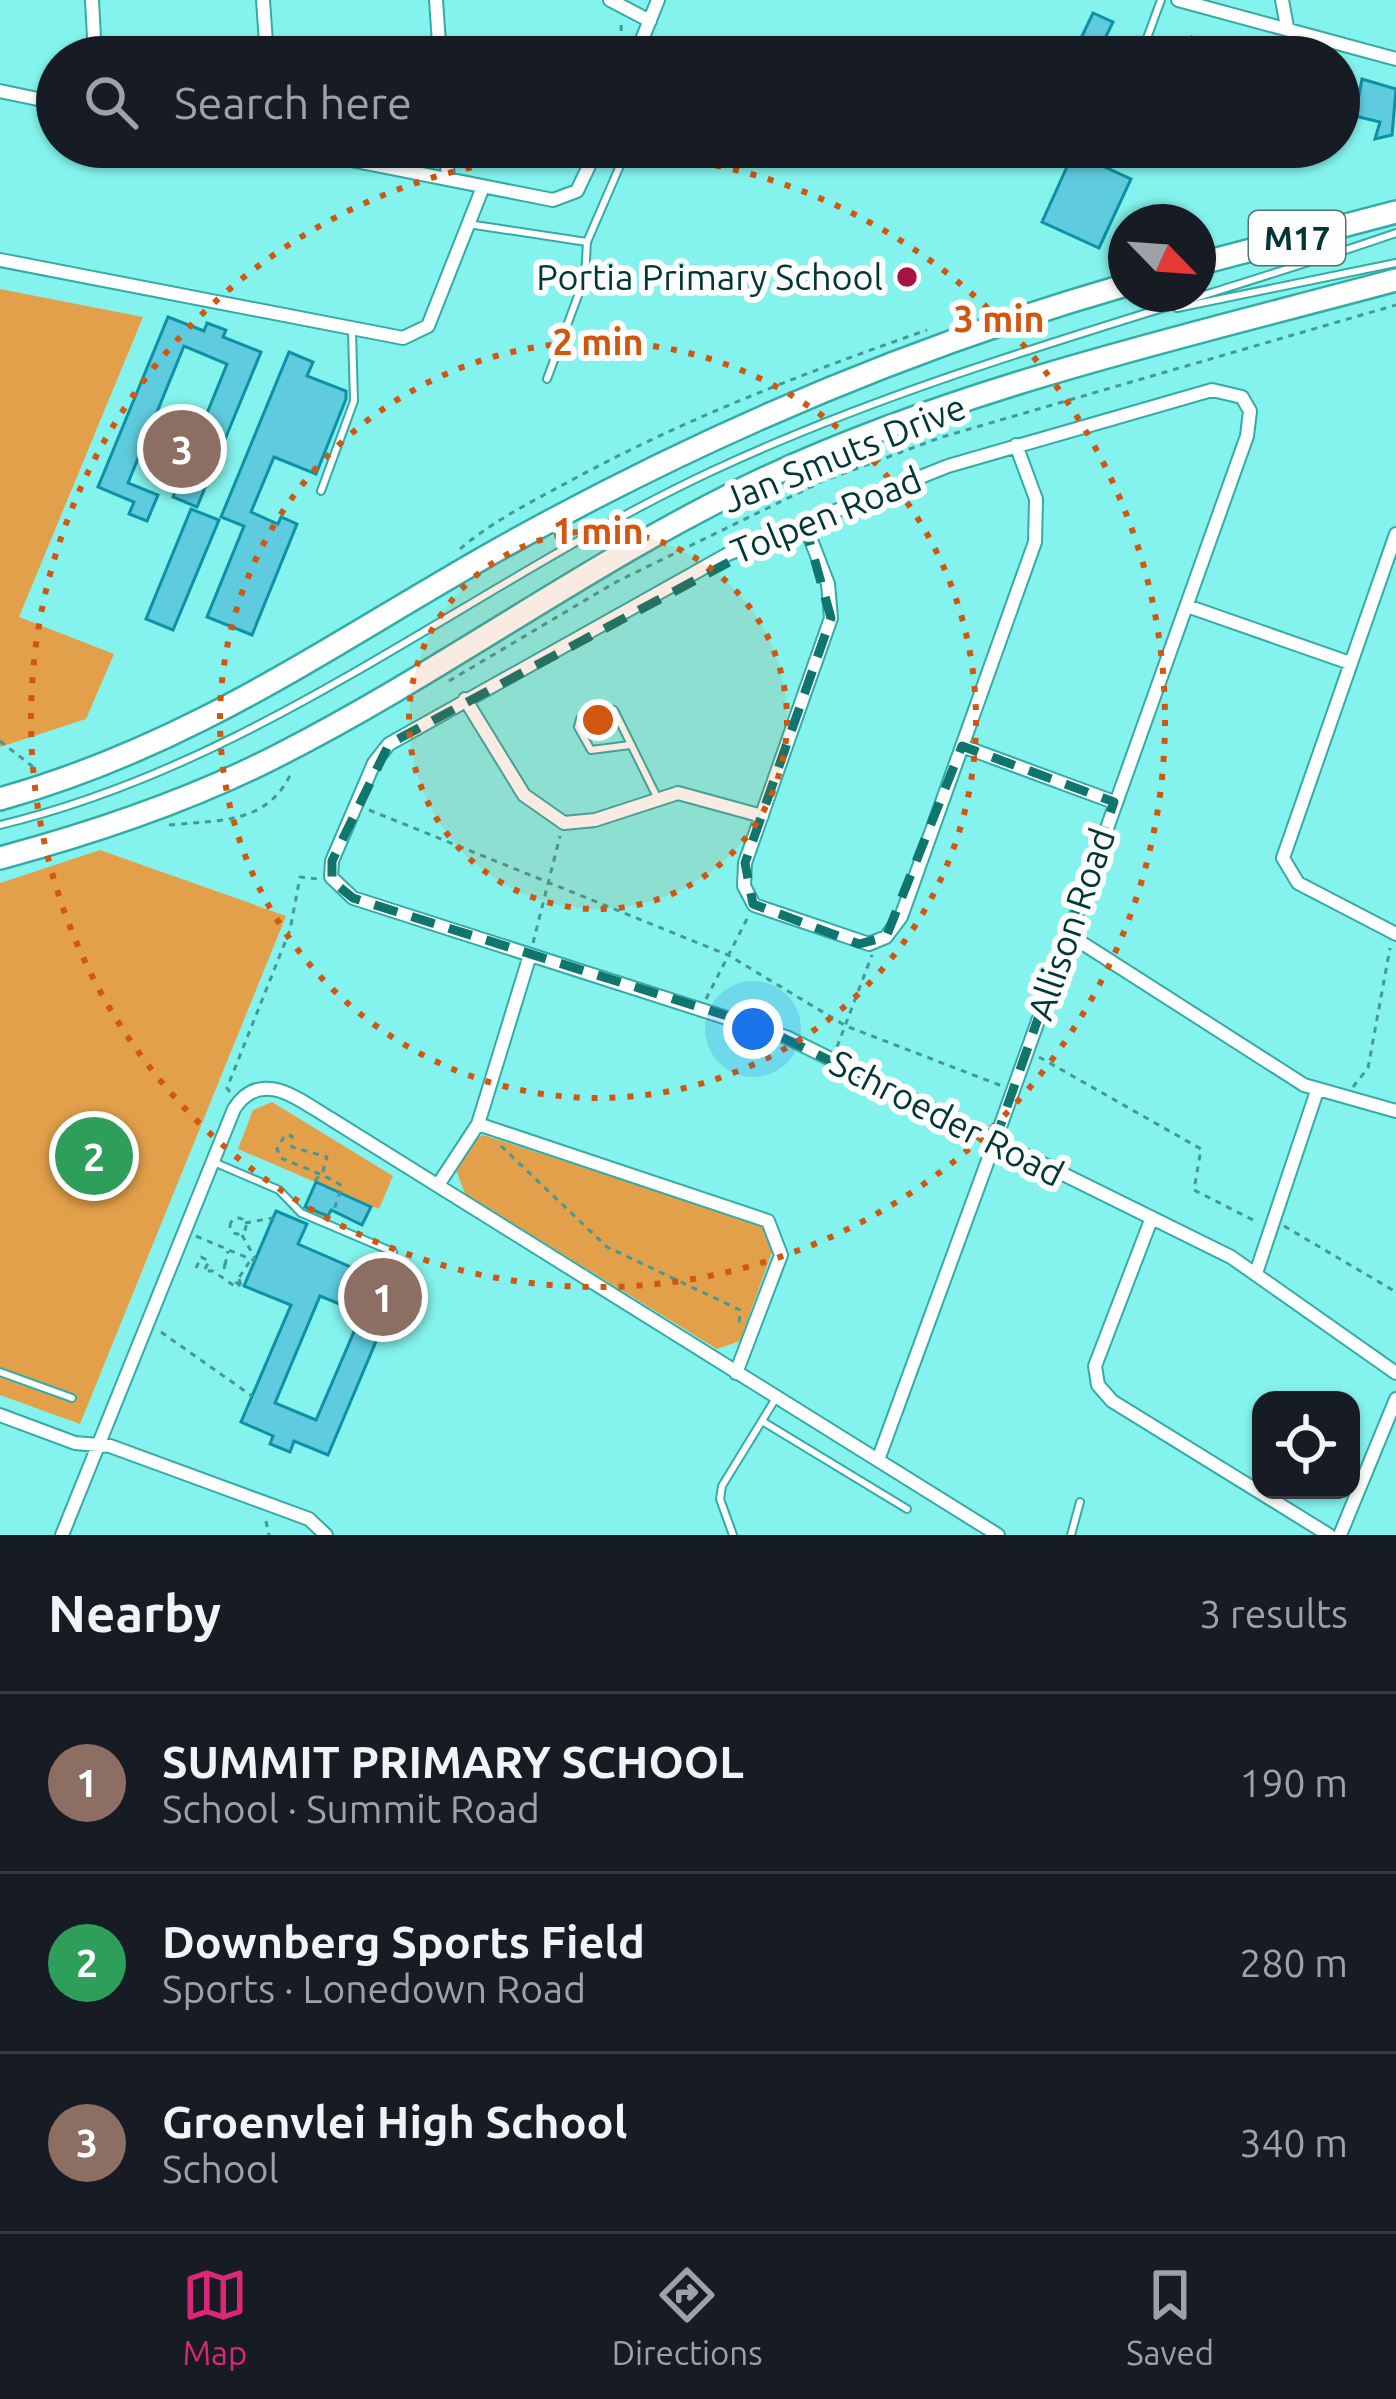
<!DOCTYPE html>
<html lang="en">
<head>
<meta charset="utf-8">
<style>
	:root { --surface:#171b24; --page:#20242c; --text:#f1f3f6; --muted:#9ea1a6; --line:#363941; --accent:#db2777 }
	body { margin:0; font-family:Ubuntu,sans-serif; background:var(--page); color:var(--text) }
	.controls { position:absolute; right:36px; bottom:36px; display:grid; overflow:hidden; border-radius:24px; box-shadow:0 3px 9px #0004 }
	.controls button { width:108px; height:108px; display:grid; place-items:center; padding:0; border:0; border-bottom:3px solid var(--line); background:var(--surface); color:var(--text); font:60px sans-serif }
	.compass { position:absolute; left:1108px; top:204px; width:108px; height:108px; border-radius:50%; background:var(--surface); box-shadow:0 3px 9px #0004; rotate:115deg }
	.you { position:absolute; left:753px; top:1029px; width:42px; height:42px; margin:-30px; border:9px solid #fff; border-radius:50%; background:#1a73e8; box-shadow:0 0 0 18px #1a73e833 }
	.badge { display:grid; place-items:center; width:78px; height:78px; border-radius:50%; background:var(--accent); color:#fff; font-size:39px; font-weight:700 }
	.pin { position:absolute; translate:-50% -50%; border:6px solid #fff; box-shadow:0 3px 12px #0006 }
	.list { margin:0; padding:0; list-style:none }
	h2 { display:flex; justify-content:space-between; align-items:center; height:156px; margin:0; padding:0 48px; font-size:51px }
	h2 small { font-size:39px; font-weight:400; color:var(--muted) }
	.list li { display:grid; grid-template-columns:78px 1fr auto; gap:36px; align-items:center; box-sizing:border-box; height:180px; padding:0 48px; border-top:3px solid var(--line) }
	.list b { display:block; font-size:45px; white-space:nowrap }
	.list p { margin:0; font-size:39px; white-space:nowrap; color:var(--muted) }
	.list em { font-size:39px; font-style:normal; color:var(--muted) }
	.icon { flex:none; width:66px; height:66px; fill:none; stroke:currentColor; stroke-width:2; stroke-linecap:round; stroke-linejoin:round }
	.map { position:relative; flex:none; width:1396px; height:1535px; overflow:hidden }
	.search { position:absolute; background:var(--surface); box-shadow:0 3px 9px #0004; left:36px; right:36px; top:36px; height:132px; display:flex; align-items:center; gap:30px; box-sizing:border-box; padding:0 42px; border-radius:66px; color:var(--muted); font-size:45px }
	.sheet { height:696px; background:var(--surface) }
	nav { display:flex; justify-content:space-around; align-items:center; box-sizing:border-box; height:168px; border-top:3px solid var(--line); background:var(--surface); font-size:33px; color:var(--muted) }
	nav a { display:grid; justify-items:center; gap:6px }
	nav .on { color:var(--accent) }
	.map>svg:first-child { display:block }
</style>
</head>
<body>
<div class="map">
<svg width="1396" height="1535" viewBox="0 0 1396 1535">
	<rect width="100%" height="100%" fill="#85f3ed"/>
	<path fill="#e3a04a" d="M0 289 143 317 19 617 114 654 86 719 0 747Z
		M100 850 286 916 80 1424 0 1395V883Z
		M272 1102 393 1176 379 1209 339 1192 327 1220 304 1210 315 1182 238 1149 253 1110Z
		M483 1135 764 1226 772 1252 740 1341 717 1349 465 1194 456 1170 471 1142Z"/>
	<path fill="#5ecbde" stroke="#0d91a4" stroke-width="3" fill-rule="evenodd" d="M1093 13 1113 22 1096 57H1072Z
		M1192 37 1235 57H1183Z
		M1362 79 1396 89 1392 135 1375 139 1380 122 1355 116Z
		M1076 147H1115L1105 167 1131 179 1099 248 1042 222Z
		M168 317 204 331 207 323 226 330 223 337 261 352 197 507 173 497 227 364 184 346 128 483 158 495 147 521 129 514 134 502 98 487Z
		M289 352 313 362 307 376 346 391V399L316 474 274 457 251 512 278 524 281 517 297 524 252 635 207 617 244 526 221 517Z
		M191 509 219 520 173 630 146 619Z
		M316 1182 371 1207 362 1225 331 1210 328 1216 305 1207Z
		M276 1211 307 1224 298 1244 376 1278 382 1265 404 1275 328 1455 294 1441 290 1452 270 1444 273 1436 241 1422 291 1305 244 1286ZM320 1296 362 1313 316 1420 275 1403Z"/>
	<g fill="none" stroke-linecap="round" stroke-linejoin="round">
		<defs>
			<path id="service" d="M1140 57 1161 0
				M468 224 587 242
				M1177 308 1396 263
				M547 379 585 277 587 242 628 147
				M321 491 354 401 352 332
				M630 745 591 750 578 727 580 719 603 707 614 710 658 799
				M0 825C263 762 471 584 712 471 933 368 1167 312 1396 233
				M216 1163 279 1190 301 1213 393 1252
				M0 1372 72 1398
				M762 1421 907 1509
				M733 1535 720 1499 722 1486 776 1398
				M1071 1535 1080 1502"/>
			<path id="minor" d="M92 0 95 57
				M263 0 267 57
				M436 0 440 57
				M610 0 650 21
				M1178 0 1396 59
				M1282 0 1287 27
				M635 57 658 0
				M0 91 57 103
				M285 147 553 200 577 191 598 147
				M446 147 448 179
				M0 260 403 338 428 326 483 187
				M804 522 828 584 831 618 745 863 744 886 754 905 869 944 886 937 901 917 1035 542 1036 499 1016 445
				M1396 534 1283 858 1298 883 1396 934
				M1187 606 1350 663
				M465 699 524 795 564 823 595 820 678 793 762 816
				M962 746 1114 802
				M1068 934 1304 1085 1396 1111
				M478 1124 768 1221 781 1255 736 1373
				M438 1185 478 1124 530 955
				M1151 1220 1095 1366 1098 1385 1112 1401 1329 1535
				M1256 1273 1317 1091
				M0 1415 75 1443 110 1446 309 1519 326 1535
				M878 1460 995 1141C1079 906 1164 671 1247 436L1250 411 1242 397 1212 390 948 466 728 554 389 744 374 763 332 861 331 877 353 898 786 1037 1231 1257 1396 1373
				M62 1535 234 1109C261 1067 299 1100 331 1119L998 1535
				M1340 1535 1396 1399"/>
			<path id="primary" d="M1198 264 1396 212
				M0 799C188 746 319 652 485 557 690 441 900 350 1126 285
				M0 858C97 832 192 800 281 754 446 670 595 558 763 479 963 386 1184 337 1396 280"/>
		</defs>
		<use href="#service" stroke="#34aba6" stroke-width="10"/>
		<use href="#minor" stroke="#34aba6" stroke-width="16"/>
		<use href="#primary" stroke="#34aba6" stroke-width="26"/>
		<path stroke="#469894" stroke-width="3" stroke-dasharray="6 6" stroke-linecap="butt" d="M621 25 622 47
			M460 549C493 521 531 502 570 481 684 419 804 373 927 330
			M449 681 616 582 823 481 942 437 1396 305
			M0 741 37 770
			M369 810 728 955 846 1026 1002 1086
			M169 825C221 820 269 824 292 771
			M533 943 560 836
			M706 999 748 917
			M837 1047 872 955
			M1039 1057 1201 1149 1194 1190 1255 1221
			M1353 1087 1368 1068 1390 948
			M230 1092 227 1088 290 930 300 877 318 879
			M501 1146 607 1247 740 1310 739 1325
			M315 1181 323 1171 327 1157 292 1147V1136L285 1135 277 1149 281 1158C301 1167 324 1174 342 1186L333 1213
			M230 1226a8 8 0 1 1 16 0a8 8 0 1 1-16 0Z
			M245 1223 273 1218
			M1284 1226 1396 1292
			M242 1235 255 1258
			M196 1236 255 1261
			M225 1263 224 1270 228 1251
			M196 1268 201 1257 209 1261 204 1271H213L236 1287
			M239 1279 242 1288 236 1282 250 1261
			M161 1332 252 1396
			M266 1521 269 1535"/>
		<use href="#service" stroke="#fff" stroke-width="6"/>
		<use href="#minor" stroke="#fff" stroke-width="12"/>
		<use href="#primary" stroke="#fff" stroke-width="21"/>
	</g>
	<path fill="none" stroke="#0f766e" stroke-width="9" stroke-dasharray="24 15" stroke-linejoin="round" d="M804 522 831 618 745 863 753 904 859 944 886 937 962 746 1114 802 995 1141 759 1026 353 898 332 881V861L389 744Z"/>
	<circle cx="598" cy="720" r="189" fill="#d15610" fill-opacity=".12"/>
	<g fill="none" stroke="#d15610" stroke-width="6" stroke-dasharray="6 12">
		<circle cx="598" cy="720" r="189"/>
		<circle cx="598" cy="720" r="378"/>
		<circle cx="598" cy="720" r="567"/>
	</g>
	<circle fill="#a91343" stroke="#fefefe" stroke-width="4.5" cx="907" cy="277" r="12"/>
	<g text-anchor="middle" stroke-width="12" stroke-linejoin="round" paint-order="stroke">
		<rect fill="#fefefe" stroke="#4e7371" stroke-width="3" x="1249" y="211" width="96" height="54" rx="9"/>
		<g font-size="33" font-weight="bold" fill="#023735">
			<text x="1297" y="250">M17</text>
		</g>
		<g font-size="36" fill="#023735" stroke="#fefefe" text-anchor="end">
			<text x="883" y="290">Portia Primary School</text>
		</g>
		<g font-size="36" fill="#023735" stroke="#fefefe">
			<text transform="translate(844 453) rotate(-22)" y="13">Jan Smuts Drive</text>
			<text transform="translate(826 515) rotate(-22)" y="13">Tolpen Road</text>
			<text transform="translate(1071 924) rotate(-71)" y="13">Allison Road</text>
			<text transform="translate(947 1118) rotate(27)" y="13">Schroeder Road</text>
		</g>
	</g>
	<circle cx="598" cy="720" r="18" fill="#d15610" stroke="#fefefe" stroke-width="6"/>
	<g font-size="36" text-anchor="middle" font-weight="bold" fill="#d15610" stroke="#fefefe" stroke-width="12" stroke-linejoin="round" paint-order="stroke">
		<text x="999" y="332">3 min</text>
		<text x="598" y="355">2 min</text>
		<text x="598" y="544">1 min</text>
	</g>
</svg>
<div class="controls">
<button><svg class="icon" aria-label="locate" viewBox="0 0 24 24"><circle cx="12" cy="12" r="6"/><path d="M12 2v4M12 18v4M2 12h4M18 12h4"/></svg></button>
</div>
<svg class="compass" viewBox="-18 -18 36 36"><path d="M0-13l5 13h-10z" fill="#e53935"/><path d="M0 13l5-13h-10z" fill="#9ea1a6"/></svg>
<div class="you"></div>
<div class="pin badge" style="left:383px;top:1297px;background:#8d6e63">1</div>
<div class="pin badge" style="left:94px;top:1156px;background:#2e9e5b">2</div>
<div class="pin badge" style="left:182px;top:449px;background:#8d6e63">3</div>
<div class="search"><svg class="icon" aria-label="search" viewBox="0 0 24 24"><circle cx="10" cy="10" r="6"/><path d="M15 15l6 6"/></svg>Search here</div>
</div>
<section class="sheet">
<h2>Nearby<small>3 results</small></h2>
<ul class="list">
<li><span class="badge" style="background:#8d6e63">1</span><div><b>SUMMIT PRIMARY SCHOOL</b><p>School · Summit Road</p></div><em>190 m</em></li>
<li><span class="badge" style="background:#2e9e5b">2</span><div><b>Downberg Sports Field</b><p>Sports · Lonedown Road</p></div><em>280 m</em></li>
<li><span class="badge" style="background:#8d6e63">3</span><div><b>Groenvlei High School</b><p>School</p></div><em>340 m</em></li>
</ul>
</section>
<nav>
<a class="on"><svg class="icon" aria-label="map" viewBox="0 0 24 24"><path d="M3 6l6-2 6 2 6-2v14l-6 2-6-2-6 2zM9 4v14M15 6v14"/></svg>Map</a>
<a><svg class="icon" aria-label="directions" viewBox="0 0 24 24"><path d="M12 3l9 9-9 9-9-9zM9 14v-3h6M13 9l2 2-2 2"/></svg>Directions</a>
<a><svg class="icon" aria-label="saved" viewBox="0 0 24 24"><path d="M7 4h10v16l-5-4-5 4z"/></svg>Saved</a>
</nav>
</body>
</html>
